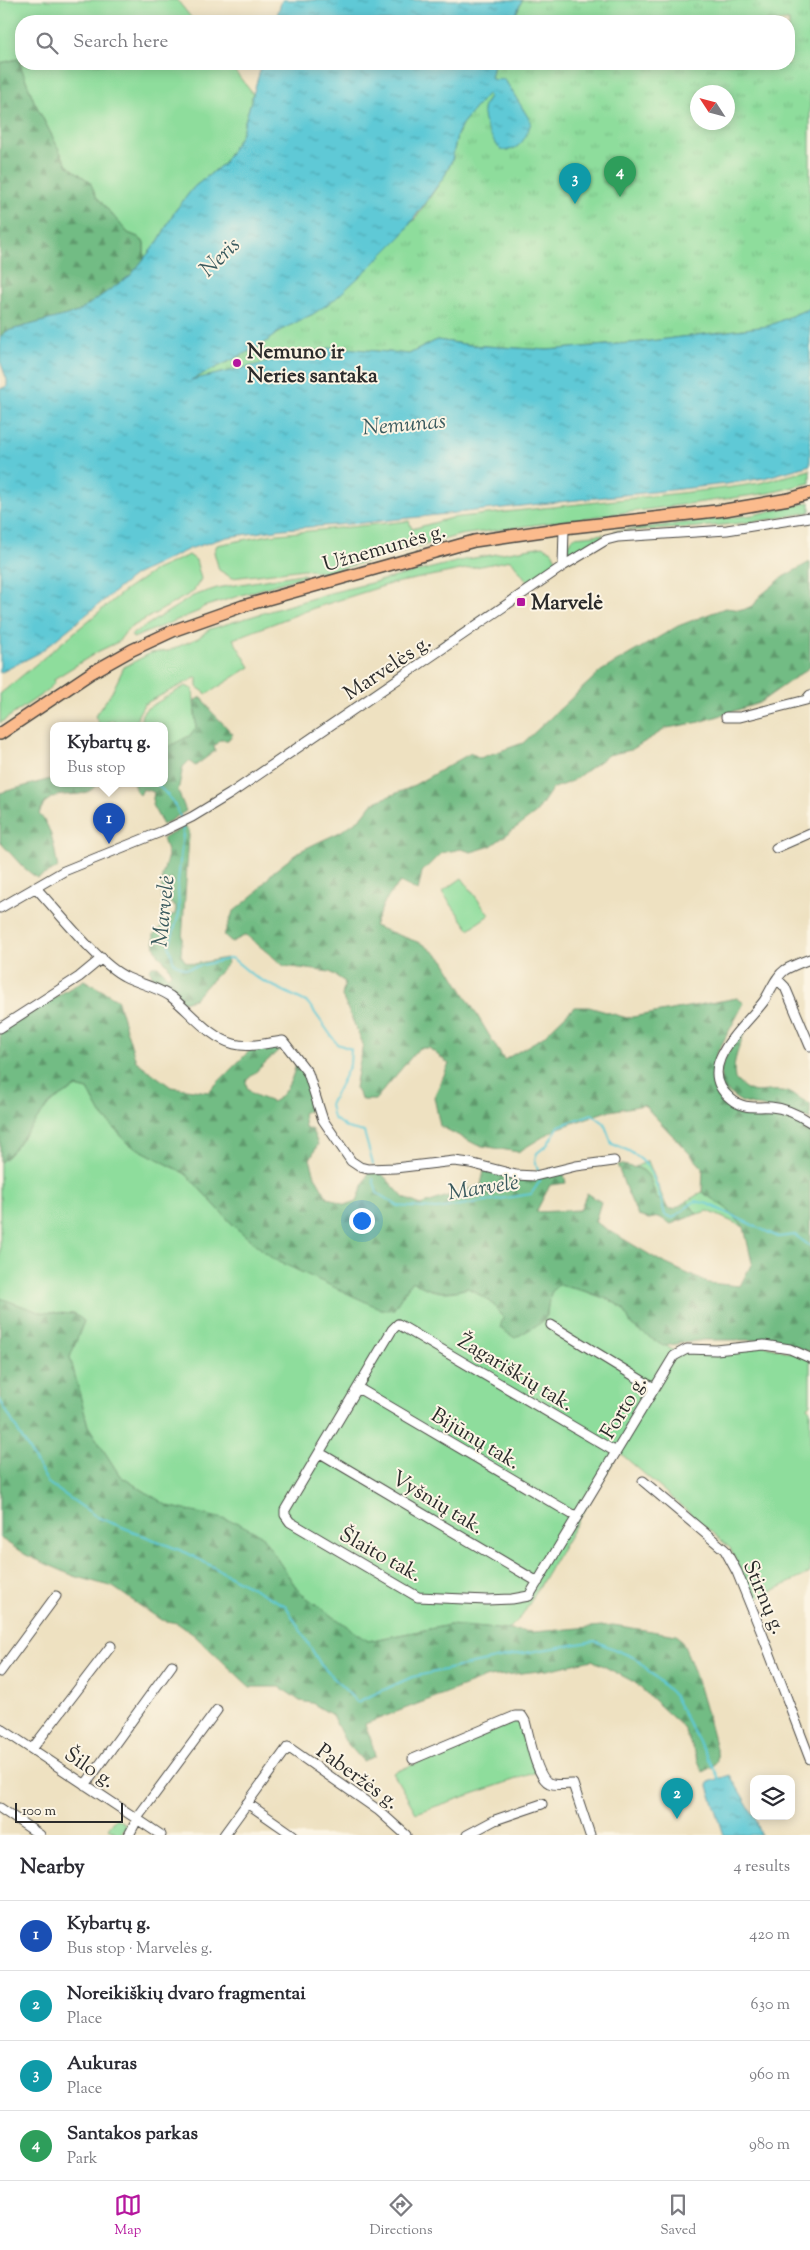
<!DOCTYPE html>
<html lang="en">
<head>
<meta charset="utf-8">
<style>
	:root { --surface:#fff; --page:#f7f7f7; --text:#2b2b33; --muted:#7c7c81; --line:#e1e1e2; --accent:#b5179e }
	body { margin:0; font-family:"Sorts Mill Goudy",serif; background:var(--page); color:var(--text) }
	.controls { position:absolute; right:15px; bottom:15px; display:grid; overflow:hidden; border-radius:10px; box-shadow:0 2px 12px #0003 }
	.controls button { width:45px; height:45px; display:grid; place-items:center; padding:0; border:0; border-bottom:1px solid var(--line); background:var(--surface); color:var(--text); font:25px sans-serif }
	.compass { position:absolute; left:690px; top:85px; width:45px; height:45px; border-radius:50%; background:var(--surface); box-shadow:0 2px 12px #0003; rotate:306deg }
	.scale { position:absolute; left:15px; bottom:12px; width:108px; box-sizing:border-box; padding-left:5px; border:2px solid #2b2b2b; border-top:0; font-size:14px; line-height:18px; white-space:nowrap; color:#2b2b2b; -webkit-text-stroke:4px #fcf5e5; paint-order:stroke }
	.you { position:absolute; left:361px; top:1220px; width:18px; height:18px; margin:-12px; border:4px solid #fff; border-radius:50%; background:#1a73e8; box-shadow:0 0 0 8px #1a73e833 }
	.badge { display:grid; place-items:center; width:32px; height:32px; border-radius:50%; background:var(--accent); color:#fff; font-size:16px; font-weight:700 }
	.pin { position:absolute; translate:-50% -41px; filter:drop-shadow(0 1px 2px #0008) }
	.pin::after { content:''; position:absolute; top:26px; width:18px; height:15px; background:inherit; clip-path:polygon(0 0,100% 0,50% 100%) }
	.popup { position:absolute; left:50px; top:722px; width:118px; height:65px; box-sizing:border-box; display:grid; place-content:center; border-radius:10px; background:var(--surface); filter:drop-shadow(0 1px 4px #0005); font-size:16px; white-space:nowrap; color:var(--muted) }
	.popup b { font-size:19px; color:var(--text) }
	.popup::after { content:''; position:absolute; left:50%; top:100%; margin-left:-10px; border:10px solid transparent; border-top-color:var(--surface) }
	.list { margin:0; padding:0; list-style:none }
	h2 { display:flex; justify-content:space-between; align-items:center; height:65px; margin:0; padding:0 20px; font-size:21px }
	h2 small { font-size:16px; font-weight:400; color:var(--muted) }
	.list li { display:grid; grid-template-columns:32px 1fr auto; gap:15px; align-items:center; box-sizing:border-box; height:70px; padding:0 20px; border-top:1px solid var(--line) }
	.list b { display:block; font-size:19px; white-space:nowrap }
	.list p { margin:0; font-size:16px; white-space:nowrap; color:var(--muted) }
	.list em { font-size:16px; font-style:normal; color:var(--muted) }
	.icon { flex:none; width:28px; height:28px; fill:none; stroke:currentColor; stroke-width:2; stroke-linecap:round; stroke-linejoin:round }
	.map { position:relative; flex:none; width:810px; height:1835px; overflow:hidden }
	.search { position:absolute; background:var(--surface); box-shadow:0 2px 12px #0003; left:15px; right:15px; top:15px; height:55px; display:flex; align-items:center; gap:12px; box-sizing:border-box; padding:0 18px; border-radius:20px; color:var(--muted); font-size:19px }
	.sheet { height:345px; background:var(--surface) }
	nav { display:flex; justify-content:space-around; align-items:center; box-sizing:border-box; height:70px; border-top:1px solid var(--line); background:var(--surface); font-size:14px; color:var(--muted) }
	nav a { display:grid; justify-items:center; gap:2px }
	nav .on { color:var(--accent) }
	.map>svg:first-child { display:block }
</style>
</head>
<body>
<div class="map">
<svg width="810" height="1835" viewBox="0 0 810 1835">
	<defs>
		<pattern id="forest-firs" width="22" height="20" patternUnits="userSpaceOnUse" patternTransform="scale(1.25)"><rect width="22" height="20" fill="#72bc84"/><path d="M5 1l3.5 6h-7zM16 11l3.5 6h-7z" fill="#5e996c"/></pattern>
		<pattern id="park-tufts" width="24" height="20" patternUnits="userSpaceOnUse" patternTransform="scale(1.25)"><rect width="24" height="20" fill="#8edd9c"/><path d="M3 7l-1-3M5 7V3M7 7l1-3M15 17l-1-3M17 17v-4M19 17l1-3" fill="none" stroke="#7bbe87"/></pattern>
		<pattern id="water-ripples" width="26" height="14" patternUnits="userSpaceOnUse" patternTransform="scale(1.25)"><rect width="26" height="14" fill="#5ec9d6"/><path d="M2 4q2-2 4 0t4 0M15 11q2-2 4 0t4 0" fill="none" stroke="#4ea3ae"/></pattern>
	</defs>
	<rect width="100%" height="100%" fill="#fcf5e5"/>
	<filter id="ink" filterUnits="userSpaceOnUse"><feTurbulence type="fractalNoise" baseFrequency=".02" numOctaves="2"/><feDisplacementMap in="SourceGraphic" scale="10" xChannelSelector="R" yChannelSelector="G"/><feConvolveMatrix kernelMatrix="1 2 1 2 8 2 1 2 1" color-interpolation-filters="sRGB"/></filter>
	<filter id="wash" filterUnits="userSpaceOnUse"><feTurbulence type="fractalNoise" baseFrequency=".0096" numOctaves="4" result="noise"/><feDisplacementMap in="SourceGraphic" scale="20" xChannelSelector="R" yChannelSelector="G"/><feGaussianBlur stdDeviation="1.12" result="paint"/><feColorMatrix in="noise" values="0 0 0 0 0 0 0 0 0 0 0 0 0 0 0 0 0 1.4 0 .05"/><feComposite in="paint" operator="in"/></filter>
	<g filter="url(#wash)">
		<rect width="100%" height="100%" fill="#eee1c1"/>
		<path fill="#8edd9c" stroke="#5c8464" d="M0 0H177L194 21H21V64H229L253 94 241 135 223 164 194 187 175 211 159 240 144 259V242L138 237 128 233 96 196 90 182 67 165 34 101 18 59 0 63Z
			M810 470V483L769 493 460 535 326 573 304 569 232 578 219 570 214 552 217 545 269 535 409 521 412 529 451 518 726 488 760 483Z
			M810 502V512C746 526 679 529 614 531L753 515Z
			M604 534 600 539 575 555 570 554C566 548 569 542 574 537Z
			M543 546 552 551 558 563 555 568 530 585 511 560 390 584 314 608 233 639 250 667 207 694 197 687V677L144 704 138 715 136 725H119L113 720 100 725 95 716 112 692 124 667 151 653 168 651 198 638 210 629 330 593 468 559Z
			M189 555 196 560 201 579 193 592 128 629 118 642 99 651 54 679 55 682 47 691 0 723V694L123 592 155 570Z
			M301 574 307 575 203 607 199 611 133 638 131 635 193 596 217 588Z
			M185 686 193 689 196 728 191 735 164 749V725H140L142 714 146 709Z
			M462 878 489 915 469 929 442 892Z
			M76 1087 88 1090 101 1114 129 1144 186 1174 234 1226 273 1259 393 1310 412 1281C434 1293 443 1295 468 1288L490 1301 503 1317 547 1316C548 1304 548 1291 559 1284L584 1291 610 1300 624 1309 632 1326 678 1353 764 1345 810 1358V1403L807 1407 810 1410V1573L753 1600 730 1548 619 1452 522 1616 508 1630 450 1625 368 1641 300 1593 261 1535 168 1506 120 1476 88 1426 70 1357 84 1321 75 1314 39 1312 0 1298V1162L8 1156 50 1103Z
			M648 1161 664 1201 657 1200C652 1186 651 1170 635 1167Z
			M702 1192 726 1208 744 1227 708 1211 697 1214 687 1201Z
			M521 1719 537 1772 416 1813 393 1773Z
			M116 1818 127 1825 120 1835 108 1828Z"/>
		<path fill="url(#forest-firs)" stroke="#4e7458" d="M18 59 34 101 67 165 90 182 96 196 128 233 138 237 144 243V259L131 275 99 299 78 312 7 331 0 337V63Z
			M810 562V667L759 703 700 722 667 728 631 750 608 755 572 781 552 789 536 813 491 846 471 852 461 849 441 853 422 872 418 891 400 882 385 901 374 926 423 944 444 960 504 1060 543 1037 574 1007H589L627 1018 737 998 744 1003 716 1055 714 1069 734 1106 742 1111 781 1112 810 1126V1352L777 1340H704L663 1346 632 1326 623 1308 610 1300 584 1291 559 1285C546 1292 550 1308 544 1321L515 1338 500 1328 503 1317 490 1301 468 1288C444 1294 433 1293 412 1281L393 1310 381 1309 273 1259 234 1226 186 1174 129 1144 101 1114 88 1090 76 1087 50 1103 8 1156 0 1162V1030L84 980 117 999 136 1061 171 1087 208 1092 251 1049 280 1044 283 1046 246 1081C246 1095 261 1097 272 1102 286 1095 294 1077 296 1062L304 1072 316 1107 303 1113 305 1127 312 1130 318 1144 310 1159 315 1176 327 1197 345 1205 357 1201 369 1171 381 1173 404 1198 421 1205 481 1185 484 1171 528 1179 563 1171 566 1183 550 1185 536 1212 580 1210 587 1193 601 1202 595 1222 662 1262 708 1283 740 1286 752 1263 744 1227 726 1208 702 1192 703 1168 644 1105 604 1112 556 1129 518 1152 477 1145 440 1126 434 1097 449 1064 429 1048H419L375 1100H362L355 1088 363 1044 342 996 345 982 330 972 284 966 246 935 232 942 224 935 233 912 255 894 273 872 300 851 340 832 361 818 373 803 409 788 471 753 480 758 523 743 601 671 678 626 725 608 743 610 754 605 760 596 783 577Z
			M200 698H203L210 710 233 734 228 740H220L214 746 215 751 195 766 189 761 183 767 178 791 186 811 163 825 152 805 154 792 143 789 140 795 136 791 133 783H164V749L191 735 196 728 195 700Z
			M54 778V783H98C81 807 51 780 39 814 53 828 54 849 58 868L37 878 23 867 0 842V793Z
			M185 827 189 830V836L181 955 185 961 194 964 226 958 228 963 194 999 183 1002 156 985 150 970 152 966H158L168 976 171 973C168 957 153 961 154 934L165 923 167 917 175 914 176 906 162 899V877L168 855 163 838Z
			M745 1029C741 1047 731 1059 735 1079 754 1099 758 1089 781 1091 790 1091 802 1100 810 1104V1119L742 1102C703 1081 726 1053 745 1029Z
			M617 1164C650 1170 646 1169 657 1199L664 1201 668 1209H674L687 1201 697 1214 671 1224 659 1217 649 1219 638 1216 626 1189Z
			M0 1298 39 1312 75 1314 84 1321 70 1357 88 1426 120 1476 168 1506 236 1522 261 1535 300 1593 368 1641 450 1625 534 1632 613 1625 677 1635C692 1651 710 1727 717 1752 719 1765 713 1766 703 1772L683 1727 634 1682 592 1660 547 1670 488 1677 365 1724 371 1740 375 1756 363 1761 345 1741 332 1715 312 1703 300 1701 280 1687H250L194 1635 177 1623 161 1620 113 1587 74 1576 26 1555 0 1538Z"/>
		<path fill="url(#park-tufts)" stroke="#5c8464" fill-rule="evenodd" d="M522 0H810V308L768 326 642 342 547 350 470 345 437 340 409 354 334 347 188 381 262 345 281 330 313 314 416 218 445 175 452 161 457 135 462 124 487 93 489 96 485 104 506 151 518 146 531 122 505 81 494 80 491 78 494 64H789V21H513ZM698 92H728V122H698Z"/>
		<path fill="url(#water-ripples)" stroke="#447a80" d="M282 0H522L513 21H275Z
			M262 64H494L491 78 494 80 503 79 507 83 531 122C527 137 519 153 501 150 494 143 484 125 483 115 482 108 486 102 489 96L487 94 462 124 457 135 452 160 445 175 402 235 372 265 334 300 313 314 281 330 262 345 191 380 334 347 409 354 437 340 470 345 547 350 642 342 768 326 810 308V465L764 478 727 484 362 523 283 529 227 537 189 549 135 575 39 653 0 673V389L7 386V380L0 361V337L7 331 78 312 131 275 159 240 175 211 194 187 223 164 241 135Z
			M730 1775 756 1819 761 1835H724L708 1786 709 1782Z"/>
		<g fill="none" stroke-linecap="round" stroke-linejoin="round">
			<path stroke="#5ec9d6" stroke-width="2" d="M156 783 172 800 181 818
				M182 825 183 833 178 882 179 914 169 946 174 963 186 969 232 958 255 977 308 1003 337 1044 351 1049 350 1065 330 1105 333 1118 347 1128 364 1132 373 1164
				M538 1171 535 1159 537 1153 547 1145 559 1126 592 1114 604 1123 612 1144C652 1157 655 1177 665 1215L673 1218 695 1201 708 1204 778 1237 795 1235 810 1246
				M373 1179 377 1193 398 1206 436 1209 531 1194 540 1181V1178
				M0 1400 48 1483 97 1517 187 1553 286 1606 321 1665 357 1702 412 1677 518 1654 595 1641 635 1658 672 1693 720 1780"/>
		</g>
	</g>
	<g filter="url(#ink)">
		<g fill="none" stroke-linecap="round" stroke-linejoin="round">
			<defs>
				<path id="minor" d="M563 566 564 528
					M726 717H740L806 700 810 695
					M776 848 810 833
					M35 887C57 910 98 963 124 976 139 984 155 986 170 996 190 1011 208 1037 234 1044 249 1048 267 1043 283 1041L308 1073 323 1120 351 1161 360 1167 368 1169 395 1168 454 1161 470 1163 516 1175 535 1176 576 1166 614 1161
					M0 908 64 871 163 831 192 817 230 794 563 566 606 540 618 537 727 530 810 517
					M810 959C802 962 793 965 785 970 775 977 771 991 764 1001 745 1027 692 1067 731 1099 744 1110 756 1106 771 1107 784 1108 799 1115 810 1122
					M777 979 785 987 810 1046
					M0 1028 79 977 102 958
					M551 1325 654 1388
					M358 1388 577 1517
					M616 1452 398 1324 392 1330 285 1510V1515L290 1522 418 1597 487 1600 512 1599 529 1596 674 1356 687 1349 716 1350 764 1345 790 1349 810 1358
					M320 1453 538 1582
					M643 1481 725 1550 737 1572 763 1636 810 1759
					M0 1672 56 1596
					M0 1728 161 1835
					M32 1749 111 1646
					M413 1759 515 1716H522L525 1721C529 1735 536 1777 549 1783 556 1786 566 1784 573 1784L590 1835
					M85 1785 172 1665
					M247 1803 293 1835
					M0 1808 40 1835
					M129 1835 140 1814 217 1710
					M224 1835 288 1747 378 1810 406 1835
					M467 1835 495 1820 542 1804"/>
				<path id="major" d="M0 734 91 673 132 650 175 630 243 606 474 541 564 528 725 510 789 499 810 493"/>
			</defs>
			<use href="#minor" stroke="#484642" stroke-width="11"/>
			<use href="#major" stroke="#484642" stroke-width="14"/>
			<use href="#minor" stroke="#fff" stroke-width="9"/>
			<use href="#major" stroke="#fbbb8d" stroke-width="11"/>
		</g>
	</g>
	<g fill="#b5179e" stroke="#fcf5e5" stroke-width="2">
		<circle cx="237" cy="363" r="5"/>
		<rect x="516" y="597" width="10" height="10" rx="2.5"/>
	</g>
	<g text-anchor="middle" stroke-width="4" stroke-linejoin="round" paint-order="stroke">
		<g font-size="21" font-weight="bold" fill="#2b2b2b" stroke="#fcf5e5" text-anchor="start">
			<text x="247" y="358">Nemuno ir<tspan x="247" dy="24">Neries santaka</tspan></text>
			<text x="531" y="609">Marvelė</text>
		</g>
		<g font-size="21" fill="#2b2b2b" stroke="#fcf5e5">
			<text transform="translate(384 547) rotate(-16)" y="7">Užnemunės g.</text>
			<text transform="translate(387 667) rotate(-34)" y="7">Marvelės g.</text>
			<text transform="translate(516 1372) rotate(31)" y="7">Žagariškių tak.</text>
			<text transform="translate(623 1407) rotate(-59)" y="7">Forto g.</text>
			<text transform="translate(476 1438) rotate(31)" y="7">Bijūnų tak.</text>
			<text transform="translate(438 1502) rotate(31)" y="7">Vyšnių tak.</text>
			<text transform="translate(381 1554) rotate(29)" y="7">Šlaito tak.</text>
			<text transform="translate(765 1597) rotate(67)" y="7">Stirnų g.</text>
			<text transform="translate(90 1767) rotate(34)" y="7">Šilo g.</text>
			<text transform="translate(358 1776) rotate(36)" y="7">Paberžės g.</text>
		</g>
		<g font-size="22" font-style="italic" fill="#3a5a5e" stroke="#fcf5e5">
			<text transform="translate(219 256) rotate(-44)" y="8">Neris</text>
			<text transform="translate(404 423) rotate(-5)" y="8">Nemunas</text>
			<text transform="translate(162 911) rotate(-84)" y="8">Marvelė</text>
			<text transform="translate(483 1186) rotate(-9)" y="8">Marvelė</text>
		</g>
	</g>
</svg>
<div class="controls">
<button><svg class="icon" aria-label="layers" viewBox="0 0 24 24"><path d="M12 4l9 5-9 5-9-5zM3 14l9 5 9-5"/></svg></button>
</div>
<svg class="compass" viewBox="-18 -18 36 36"><path d="M0-13l5 13h-10z" fill="#e53935"/><path d="M0 13l5-13h-10z" fill="#7c7c81"/></svg>
<div class="scale">100 m</div>
<div class="you"></div>
<div class="pin badge" style="left:109px;top:844px;background:#1a4fb4">1</div>
<div class="popup"><b>Kybartų g.</b>Bus stop</div>
<div class="pin badge" style="left:677px;top:1819px;background:#0f9aa8">2</div>
<div class="pin badge" style="left:575px;top:204px;background:#0f9aa8">3</div>
<div class="pin badge" style="left:620px;top:197px;background:#2e9e5b">4</div>
<div class="search"><svg class="icon" aria-label="search" viewBox="0 0 24 24"><circle cx="10" cy="10" r="6"/><path d="M15 15l6 6"/></svg>Search here</div>
</div>
<section class="sheet">
<h2>Nearby<small>4 results</small></h2>
<ul class="list">
<li><span class="badge" style="background:#1a4fb4">1</span><div><b>Kybartų g.</b><p>Bus stop · Marvelės g.</p></div><em>420 m</em></li>
<li><span class="badge" style="background:#0f9aa8">2</span><div><b>Noreikiškių dvaro fragmentai</b><p>Place</p></div><em>630 m</em></li>
<li><span class="badge" style="background:#0f9aa8">3</span><div><b>Aukuras</b><p>Place</p></div><em>960 m</em></li>
<li><span class="badge" style="background:#2e9e5b">4</span><div><b>Santakos parkas</b><p>Park</p></div><em>980 m</em></li>
</ul>
</section>
<nav>
<a class="on"><svg class="icon" aria-label="map" viewBox="0 0 24 24"><path d="M3 6l6-2 6 2 6-2v14l-6 2-6-2-6 2zM9 4v14M15 6v14"/></svg>Map</a>
<a><svg class="icon" aria-label="directions" viewBox="0 0 24 24"><path d="M12 3l9 9-9 9-9-9zM9 14v-3h6M13 9l2 2-2 2"/></svg>Directions</a>
<a><svg class="icon" aria-label="saved" viewBox="0 0 24 24"><path d="M7 4h10v16l-5-4-5 4z"/></svg>Saved</a>
</nav>
</body>
</html>
